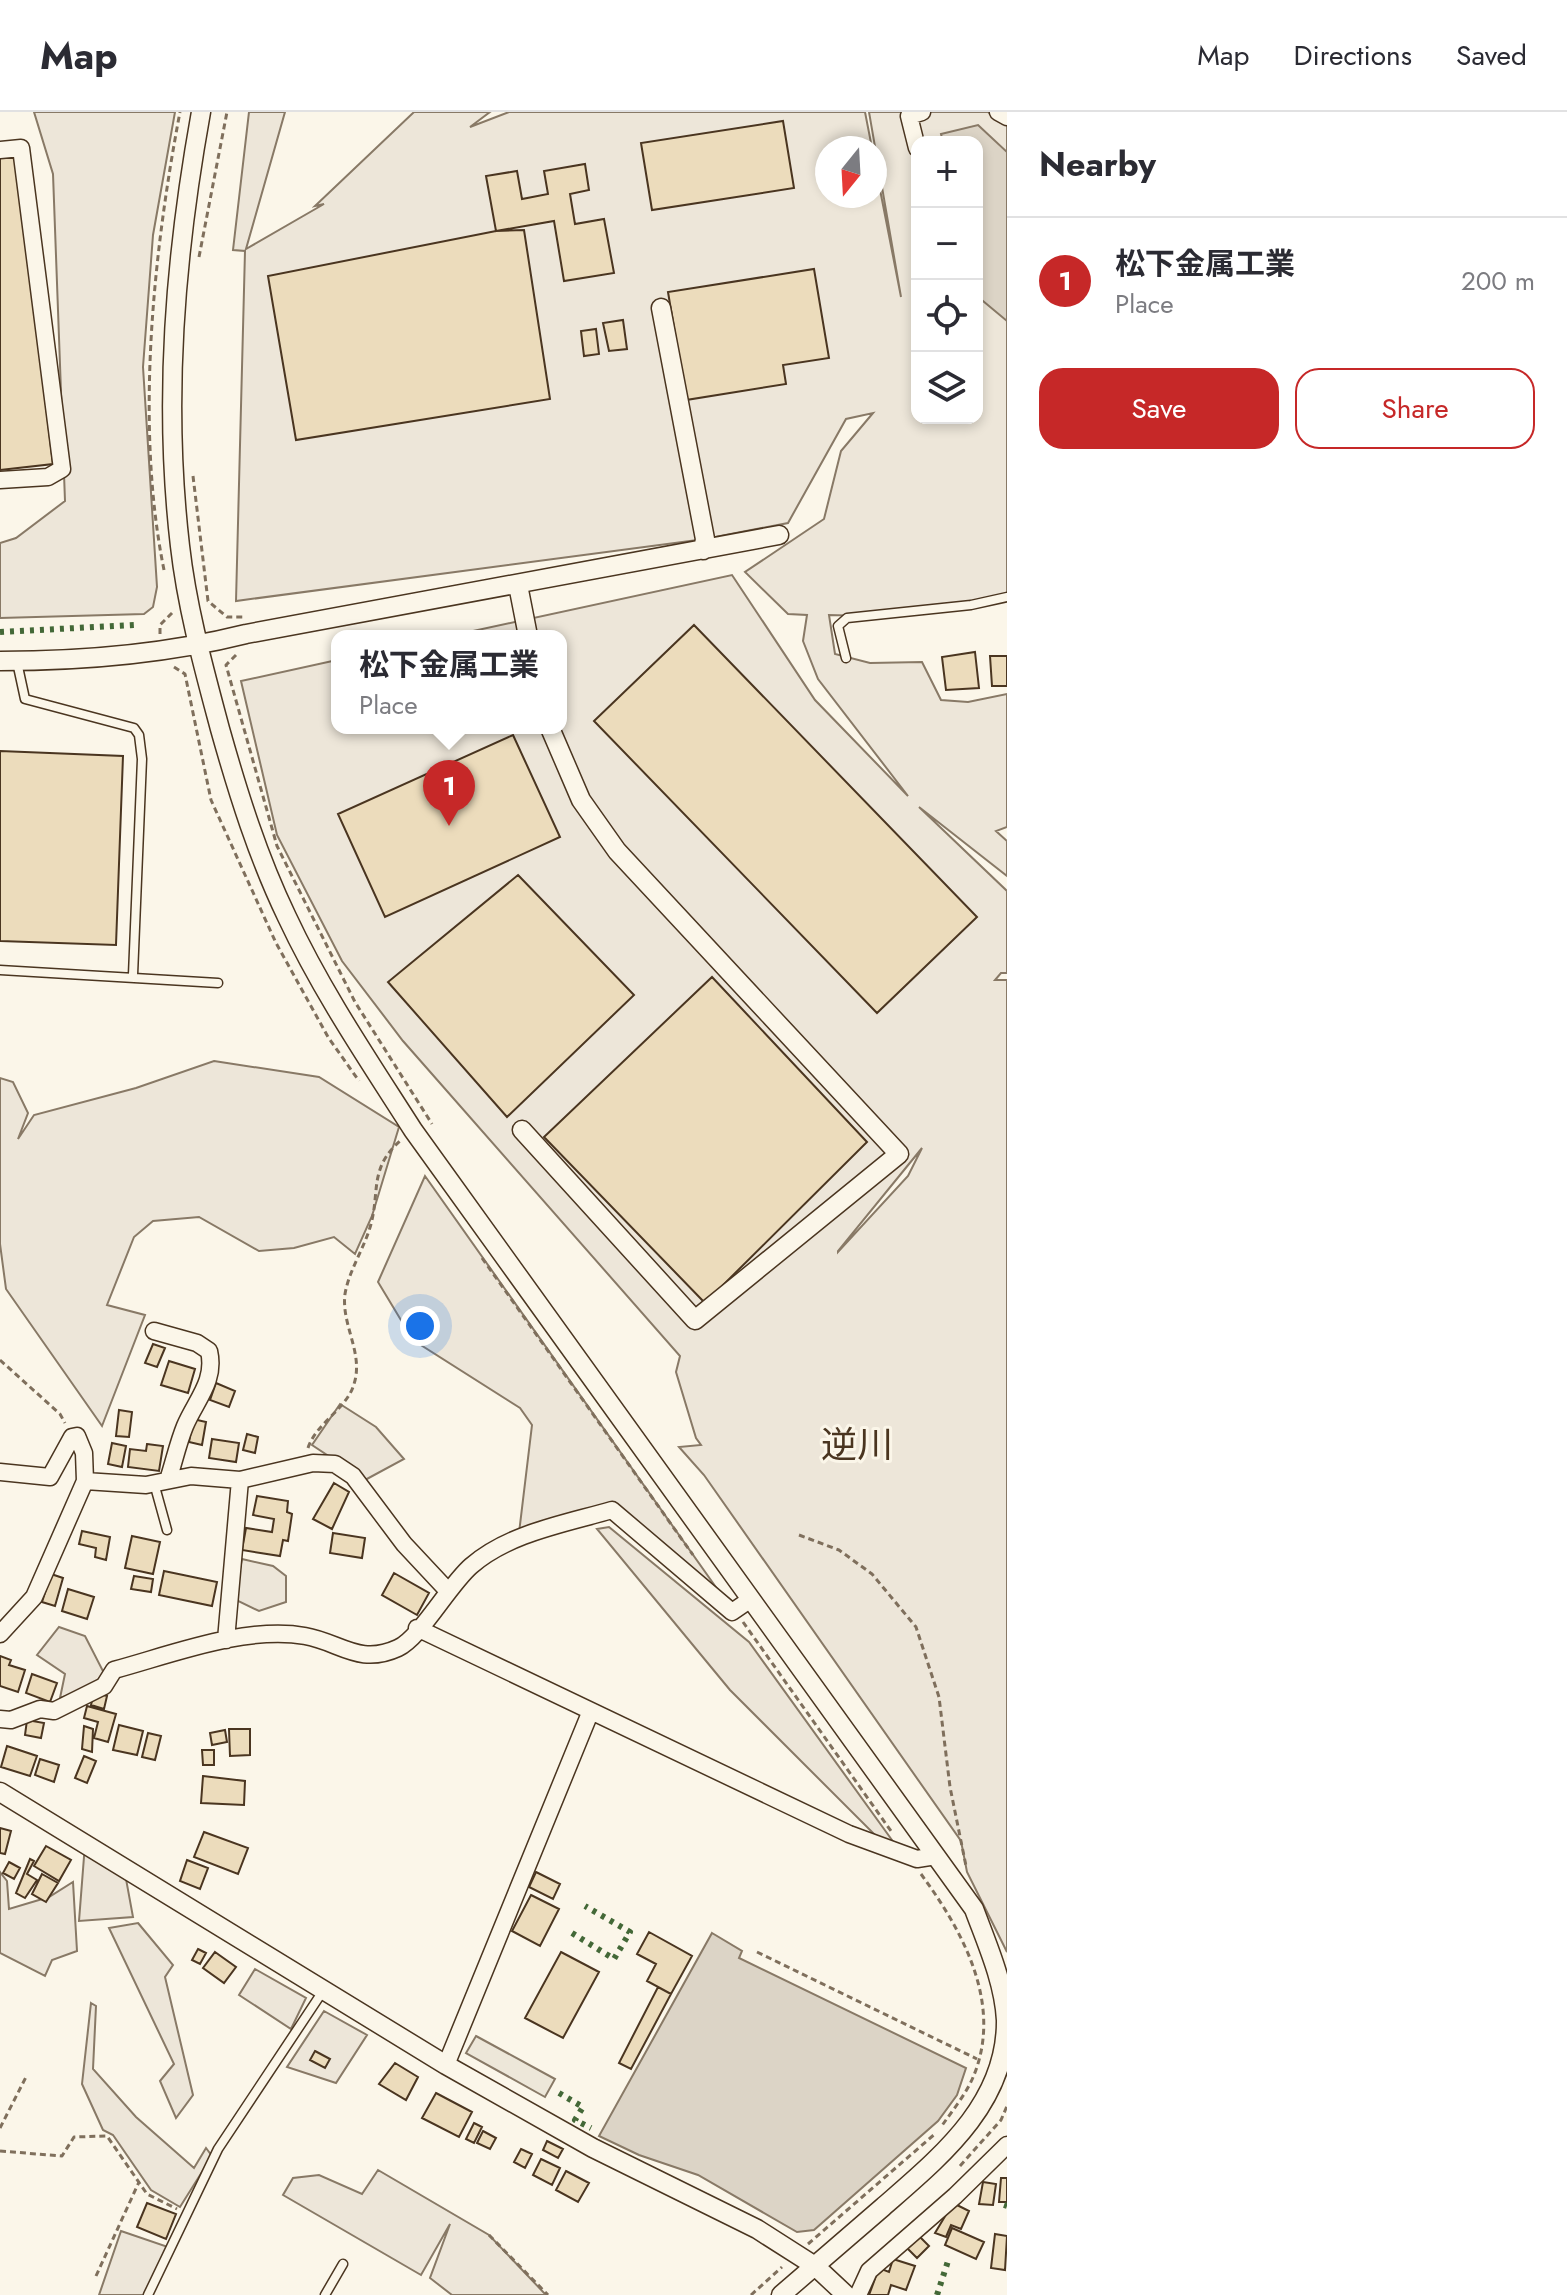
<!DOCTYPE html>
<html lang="en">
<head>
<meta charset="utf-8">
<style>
	:root { --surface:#fff; --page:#f2f2f3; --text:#2b2b33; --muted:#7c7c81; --line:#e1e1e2; --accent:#c62828 }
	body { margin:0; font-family:Jost,"Noto Sans JP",sans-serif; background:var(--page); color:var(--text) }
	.controls { position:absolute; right:24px; top:24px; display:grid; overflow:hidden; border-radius:16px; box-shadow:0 4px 12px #0003 }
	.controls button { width:72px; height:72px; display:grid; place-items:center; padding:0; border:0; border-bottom:2px solid var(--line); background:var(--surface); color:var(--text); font:40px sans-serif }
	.compass { position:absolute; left:815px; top:24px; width:72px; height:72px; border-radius:50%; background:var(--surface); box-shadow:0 4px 12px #0003; rotate:198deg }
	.you { position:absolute; left:420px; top:1214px; width:28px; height:28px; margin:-20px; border:6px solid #fff; border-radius:50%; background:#1a73e8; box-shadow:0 0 0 12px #1a73e833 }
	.badge { display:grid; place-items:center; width:52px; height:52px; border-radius:50%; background:var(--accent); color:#fff; font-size:26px; font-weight:700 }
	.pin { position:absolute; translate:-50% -66px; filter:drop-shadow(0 2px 4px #0008) }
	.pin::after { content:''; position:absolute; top:42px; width:28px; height:24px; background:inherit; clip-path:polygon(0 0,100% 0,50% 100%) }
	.popup { position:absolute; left:331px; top:518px; width:236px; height:104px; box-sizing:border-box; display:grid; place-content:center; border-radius:16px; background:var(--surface); filter:drop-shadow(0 2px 6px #0005); font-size:26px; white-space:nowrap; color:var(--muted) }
	.popup b { font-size:30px; color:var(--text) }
	.popup::after { content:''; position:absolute; left:50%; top:100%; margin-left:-16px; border:16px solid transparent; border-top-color:var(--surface) }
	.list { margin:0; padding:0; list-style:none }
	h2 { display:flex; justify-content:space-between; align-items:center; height:104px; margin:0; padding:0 32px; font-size:34px }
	h2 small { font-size:26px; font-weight:400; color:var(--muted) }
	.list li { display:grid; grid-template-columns:52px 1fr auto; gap:24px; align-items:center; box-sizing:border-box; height:128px; padding:0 32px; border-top:2px solid var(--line) }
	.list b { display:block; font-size:30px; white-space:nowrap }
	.list p { margin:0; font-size:26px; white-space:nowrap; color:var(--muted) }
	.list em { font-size:26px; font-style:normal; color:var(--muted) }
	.actions { display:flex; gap:16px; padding:24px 32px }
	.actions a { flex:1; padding:18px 0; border:2px solid var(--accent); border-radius:24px; text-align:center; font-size:28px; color:var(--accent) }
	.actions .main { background:var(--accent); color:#fff }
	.icon { flex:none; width:44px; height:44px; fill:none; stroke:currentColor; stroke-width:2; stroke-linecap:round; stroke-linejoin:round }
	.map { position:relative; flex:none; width:1007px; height:2183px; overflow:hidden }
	header { display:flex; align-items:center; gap:48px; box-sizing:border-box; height:112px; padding:0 40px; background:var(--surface); border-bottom:2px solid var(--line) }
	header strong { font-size:38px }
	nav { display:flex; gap:44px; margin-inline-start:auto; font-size:28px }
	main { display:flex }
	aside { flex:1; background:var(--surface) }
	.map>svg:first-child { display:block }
</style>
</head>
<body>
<header>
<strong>Map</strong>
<nav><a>Map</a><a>Directions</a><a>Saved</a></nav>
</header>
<main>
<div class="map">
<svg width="1007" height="2183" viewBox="0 0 1007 2183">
	<rect width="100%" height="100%" fill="#fbf6e9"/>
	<path fill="#ede6d9" stroke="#887966" stroke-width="2" fill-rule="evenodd" d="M34 0H175L153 123 143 255 157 475 153 495 144 502 0 506V431L16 426 65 389 53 62Z
		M249 0H285L246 137 324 92 315 94 414 0H490L470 15 509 0H865L872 36H827V84H875V52L901 185 869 0H988L1007 10V484L868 504 829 503 835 542 870 551 922 550 941 588 968 590 1007 582V715L996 719 1007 729V764L919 695 1007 779V861H1001L995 868H1007V1840L967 1760 961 1729 704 1363 679 1335 701 1333 696 1326 676 1260 680 1244 403 929 342 849 277 723 241 569 337 548V616H561V524H450L732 463 815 588 908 684 818 567 803 529 807 503 788 502 745 460 824 407 841 339 873 301 846 307 788 411 705 427 236 489 245 139 233 138ZM917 30H977V306H917ZM922 1036 908 1064 838 1140V1139Z
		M214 949 319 965 399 1015 372 1104 355 1142 334 1125 294 1136 259 1139 199 1105 153 1109 134 1125 107 1193 145 1203 102 1314 6 1177 0 1132V966L13 970 28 1001 18 1027 34 1003 136 976Z
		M425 1064 725 1488 611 1394 519 1421 532 1313 520 1296 413 1228 378 1170Z
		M340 1292 376 1315 404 1347 365 1368 312 1333Z
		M609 1415 749 1530 897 1735 875 1723 730 1578 597 1417Z
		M242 1447 273 1454 286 1464V1490L259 1499 234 1487Z
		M59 1515 85 1524 104 1561 91 1576 60 1586 65 1562 37 1543Z
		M85 1732 124 1756 133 1805 79 1809Z
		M0 1760 7 1769 9 1797 49 1785 73 1770 77 1839 52 1848 45 1864 0 1841Z
		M138 1811 173 1853 165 1865 193 1983 176 2006 160 1969 174 1952 109 1816Z
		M255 1857 306 1886 291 1917 239 1883Z
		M91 1891 96 1894 93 1957 136 2005 194 2056 206 2036 212 2044 180 2095 151 2078 113 2023 103 2018 82 1972Z
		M324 1899 367 1923 336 1971 287 1955Z
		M378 2058 489 2123 546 2183H452L430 2166 450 2112 421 2163 283 2083 293 2066 319 2063 362 2082Z
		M121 2119 171 2136 148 2183H99Z"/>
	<path fill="#ede7d9" stroke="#887966" stroke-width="2" d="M476 1924 555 1967 545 1985 466 1941Z"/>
	<path fill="#dcd4c6" stroke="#887966" stroke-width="2" d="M978 13 1007 40V209L977 184V30H943L941 22Z
		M712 1821 742 1839 739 1846 966 1956 957 1983 938 2009 814 2118 797 2120 698 2063 639 2043 599 2024Z"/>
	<path fill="#ecdcbc" stroke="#4a3520" stroke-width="2" d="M783 9 794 76 652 98 641 31Z
		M16 43 53 352 0 358V44Z
		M585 52 589 78 570 82 575 112 604 107 614 161 564 169 554 109 496 119 486 64 517 59 522 87 548 82 544 59Z
		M524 118 550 287 296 328 268 164 496 119Z
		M814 157 829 246 783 253 786 272 686 288 668 180Z
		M623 208 627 237 609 239 603 211Z
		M596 217 599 242 584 244 581 219Z
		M694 513 977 805 877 901 594 609Z
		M975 540 979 576 946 578 942 545Z
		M990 544H1007V574H992Z
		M513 623 560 725 385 805 338 702Z
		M0 639 123 644 116 833 0 829Z
		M518 763 634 883 507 1005 388 870Z
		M712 865 867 1030 705 1191 544 1025Z
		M153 1232 165 1236 157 1255 145 1251Z
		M169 1249 195 1257 188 1281 161 1273Z
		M216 1271 235 1279 229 1295 210 1288Z
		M119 1298 132 1300 129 1325 116 1324Z
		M193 1307 206 1310 202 1333 189 1330Z
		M247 1322 258 1325 255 1341 243 1338Z
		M212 1327 239 1331 236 1350 209 1346Z
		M112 1331 126 1334 122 1355 108 1352Z
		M147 1332 163 1334 159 1359 128 1355 130 1337 146 1339Z
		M334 1371 349 1380 332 1417 313 1407Z
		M257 1384 288 1389 287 1400 292 1402 288 1429 283 1428 280 1444 242 1438 246 1416 272 1420 274 1407 253 1403Z
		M82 1419 110 1425 106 1448 95 1445 96 1436 79 1432Z
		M333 1421 365 1426 362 1446 330 1441Z
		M132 1424 160 1430 153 1462 125 1456Z
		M164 1459 217 1470 212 1494 159 1483Z
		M394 1461 429 1481 417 1503 382 1483Z
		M51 1462 63 1466 55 1494 42 1490Z
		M134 1464 153 1467 151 1480 131 1477Z
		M68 1477 94 1485 87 1507 62 1499Z
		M0 1544 11 1548 9 1553 25 1558 18 1580 0 1574Z
		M32 1562 57 1571 50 1590 26 1581Z
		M94 1580 107 1584 104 1597 91 1593Z
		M87 1594 116 1602 108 1630 94 1626 98 1610 84 1606Z
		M27 1608 44 1611 41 1626 25 1623Z
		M119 1613 143 1619 137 1643 113 1638Z
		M84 1614 93 1617 92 1640 82 1637Z
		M229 1617H250V1643L230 1644Z
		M225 1618 227 1630 212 1633 210 1621Z
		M148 1621 161 1624 155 1648 142 1645Z
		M7 1634 37 1644 30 1664 1 1655Z
		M202 1638H214V1653H203Z
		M84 1644 96 1649 87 1671 75 1666Z
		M40 1647 59 1653 54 1670 35 1663Z
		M203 1664 245 1669 244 1693 201 1691Z
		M0 1716 11 1719 5 1742 0 1741Z
		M204 1720 248 1736 238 1762 194 1745Z
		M46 1734 71 1748 59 1769 34 1754Z
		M30 1747 34 1749 27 1762 37 1768 25 1786 16 1781Z
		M187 1748 208 1756 200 1777 180 1769Z
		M9 1750 20 1756 14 1767 3 1761Z
		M536 1760 560 1772 553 1787 529 1775Z
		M42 1762 58 1771 46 1790 32 1782Z
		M531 1783 559 1797 540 1834 512 1819Z
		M649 1820 692 1844 671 1882 647 1869 656 1852 637 1842Z
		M198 1837 206 1841 200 1852 192 1848Z
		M215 1840 236 1855 224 1871 203 1856Z
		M561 1840 599 1860 563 1926 525 1906Z
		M658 1875 671 1882 631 1957 619 1951Z
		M315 1939 330 1947 325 1956 310 1948Z
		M395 1951 418 1965 406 1988 379 1972Z
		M436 1981 472 2000 459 2025 422 2006Z
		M474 2011 482 2015 474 2031 466 2027Z
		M483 2019 496 2026 490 2037 477 2031Z
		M547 2029 563 2037 558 2046 543 2038Z
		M521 2037 532 2042 525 2056 514 2050Z
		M541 2047 560 2056 552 2073 533 2063Z
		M566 2059 589 2071 578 2090 556 2078Z
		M1001 2066H1007V2090H999Z
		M983 2070 996 2072 993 2093 979 2092Z
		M147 2091 176 2102 166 2127 137 2115Z
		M953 2091 969 2099 961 2117 951 2113 946 2125 935 2121Z
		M952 2116 984 2130 976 2147 945 2133Z
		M995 2122 1007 2124 1005 2158 991 2156Z
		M918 2123 929 2134 917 2146 906 2135Z
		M893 2147 915 2154 906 2178 891 2173 888 2183H869L879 2156 889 2160Z"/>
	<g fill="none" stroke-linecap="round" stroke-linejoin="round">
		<defs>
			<path id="service" d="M846 546 838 514 847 506 971 493 1007 485
				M17 550 25 587 134 616 139 623 142 647 133 863
				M0 858 218 871
				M154 1371 167 1418
				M148 2183 218 2037 323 1879
				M325 2183 343 2152"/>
			<path id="minor" d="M998 0 1007 5
				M917 36 909 4 922 0
				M0 38 21 36 62 357 48 365 0 368
				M154 1219 197 1231 209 1239C216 1269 196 1288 185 1314 178 1331 174 1350 168 1368
				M0 1360 50 1365 72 1325 77 1324 84 1341 85 1369 146 1373 191 1364 240 1368 313 1351 335 1352 353 1364 404 1432 447 1478
				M417 1516 849 1722 917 1747 936 1744
				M0 1522 34 1485 85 1369
				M226 1528 240 1368
				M0 1607 11 1608 40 1597 54 1599 104 1574 114 1558C170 1543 247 1513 305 1524 340 1530 359 1554 398 1536 420 1526 449 1473 471 1454 509 1421 564 1412 612 1398L732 1500 751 1487
				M446 1953 590 1601
				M858 2183 869 2159 955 2084 1007 2033"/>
			<path id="tertiary" d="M201 0C175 144 163 288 180 434 187 496 204 557 220 617 238 681 258 745 287 805 322 880 369 949 413 1018L974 1797C987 1832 1004 1870 1006 1908 1007 1992 939 2046 883 2095 849 2124 815 2154 781 2183
				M661 196 705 427 703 438
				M518 473 528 524
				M0 549C82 549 166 542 246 522L779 423
				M522 1018 695 1208 899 1042 617 739 581 688 550 616
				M0 1680 446 1953 593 2036 757 2117 815 2154 846 2183"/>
		</defs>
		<use href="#service" stroke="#4a3520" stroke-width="11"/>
		<use href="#minor" stroke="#4a3520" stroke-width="19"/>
		<use href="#tertiary" stroke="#4a3520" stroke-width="21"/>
		<path stroke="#7f6f5c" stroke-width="3" stroke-dasharray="6 4" stroke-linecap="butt" d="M199 145 227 0
			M193 364 208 489 227 505H243
			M164 458C135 315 153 142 180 0
			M160 522V513L173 500
			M236 543 226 553 277 734 355 890 432 1012
			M174 555 185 562 211 688 276 831 328 925 359 969
			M482 1146 693 1443
			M0 1248 60 1302 65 1311
			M308 1336C316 1311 347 1297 354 1272 364 1241 341 1213 345 1182 349 1158 365 1135 371 1112 380 1078 369 1056 401 1028
			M799 1423 839 1438 872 1462 916 1515 939 1585 950 1675 966 1754
			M743 1510 891 1719
			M921 1762C962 1818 1003 1891 974 1963 967 1981 952 1999 941 2015
			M757 1840 977 1947
			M0 2016 26 1965
			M0 2039 62 2044 74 2025 107 2024 147 2082 177 2097
			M960 2054 1001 2008 1007 1994
			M489 2123 548 2183
			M808 2132 936 2021
			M96 2164 139 2070
			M751 2183 782 2155"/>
		<use href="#service" stroke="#fbf6e9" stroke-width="8"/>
		<use href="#minor" stroke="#fbf6e9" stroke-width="16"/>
		<use href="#tertiary" stroke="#fbf6e9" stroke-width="18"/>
		<path stroke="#436837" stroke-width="6" stroke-dasharray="4 6" stroke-linecap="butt" d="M0 520 134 513
			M572 1821 614 1847 630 1820 585 1794
			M559 1981 583 1995 575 2008 591 2016
			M1004 2093 1007 2094
			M937 2183 949 2146"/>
	</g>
	<g text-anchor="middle" stroke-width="6" stroke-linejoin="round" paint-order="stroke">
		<g font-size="36" fill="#4a3520" stroke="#fbf6e9">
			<text x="857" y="1345">逆川</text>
		</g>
	</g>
</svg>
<div class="controls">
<button>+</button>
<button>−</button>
<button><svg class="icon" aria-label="locate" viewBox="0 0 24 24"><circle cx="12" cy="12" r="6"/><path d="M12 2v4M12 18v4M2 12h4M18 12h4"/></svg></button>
<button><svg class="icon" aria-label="layers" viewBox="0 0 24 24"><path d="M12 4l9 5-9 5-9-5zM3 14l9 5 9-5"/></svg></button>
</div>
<svg class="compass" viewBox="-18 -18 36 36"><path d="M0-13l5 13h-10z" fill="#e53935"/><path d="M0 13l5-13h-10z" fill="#7c7c81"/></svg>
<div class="you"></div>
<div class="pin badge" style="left:449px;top:714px">1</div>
<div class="popup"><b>松下金属工業</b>Place</div>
</div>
<aside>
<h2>Nearby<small></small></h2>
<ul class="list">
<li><span class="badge">1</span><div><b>松下金属工業</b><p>Place</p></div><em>200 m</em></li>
</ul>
<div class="actions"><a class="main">Save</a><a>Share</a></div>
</aside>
</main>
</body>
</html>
